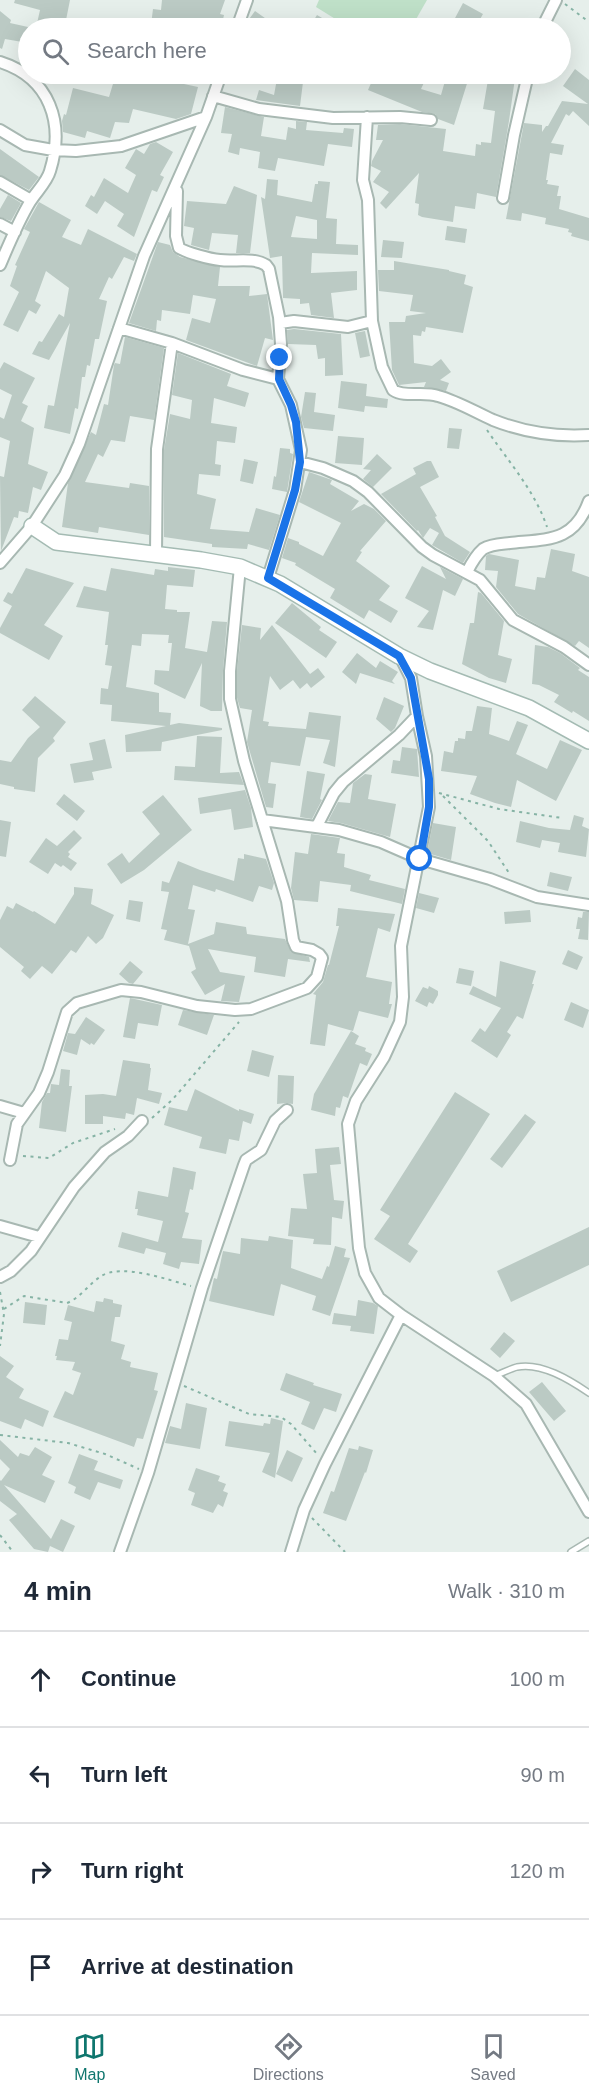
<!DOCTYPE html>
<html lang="en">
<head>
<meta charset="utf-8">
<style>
	:root { --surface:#fff; --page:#f6f6f7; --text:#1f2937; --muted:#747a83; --line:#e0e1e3; --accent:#0f766e }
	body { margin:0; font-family:Arial,sans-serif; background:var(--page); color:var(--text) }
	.stop { position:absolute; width:18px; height:18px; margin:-14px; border:4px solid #1a73e8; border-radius:50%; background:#fff }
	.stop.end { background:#1a73e8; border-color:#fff; box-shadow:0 2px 6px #0008 }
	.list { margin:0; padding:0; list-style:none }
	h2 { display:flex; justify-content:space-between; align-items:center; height:78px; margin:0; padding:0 24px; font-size:26px }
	h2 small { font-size:20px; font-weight:400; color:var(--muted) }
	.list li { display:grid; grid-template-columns:39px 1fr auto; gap:18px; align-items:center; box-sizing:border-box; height:96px; padding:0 24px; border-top:2px solid var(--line) }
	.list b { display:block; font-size:22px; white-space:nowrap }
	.list em { font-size:20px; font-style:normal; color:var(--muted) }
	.icon { flex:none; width:33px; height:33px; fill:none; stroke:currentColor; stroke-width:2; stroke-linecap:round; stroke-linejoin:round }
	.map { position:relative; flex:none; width:589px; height:1552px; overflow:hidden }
	.search { position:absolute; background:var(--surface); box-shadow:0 6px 24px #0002; left:18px; right:18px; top:18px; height:66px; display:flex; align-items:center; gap:15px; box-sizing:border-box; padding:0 21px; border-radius:33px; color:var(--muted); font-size:22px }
	.sheet { height:462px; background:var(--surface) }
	nav { display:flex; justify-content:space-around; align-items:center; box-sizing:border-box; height:84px; border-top:2px solid var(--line); background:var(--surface); font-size:16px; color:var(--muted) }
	nav a { display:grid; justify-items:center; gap:3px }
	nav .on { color:var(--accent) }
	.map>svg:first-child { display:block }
</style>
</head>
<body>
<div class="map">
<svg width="589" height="1552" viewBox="0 0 589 1552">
	<rect width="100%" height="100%" fill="#e6efeb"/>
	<path fill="#bfe0c8" d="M319 0H427L411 28H350L316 7Z"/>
	<path fill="#bbcac4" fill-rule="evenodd" d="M15 0H70L66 20 77 28H36L40 10 14 3Z
		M162 0H225L220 14 224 15 221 28H160V26L151 25 153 9 161 10Z
		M463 3 483 14 475 28H459L461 22 454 20Z
		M0 11 11 20 10 23 28 27V43L5 39 2 49 0 48Z
		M255 11 279 28H255L247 22Z
		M317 15 339 28H309Z
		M575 69 589 80V126L573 111 569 116 566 114 551 143 564 145 562 155 550 153 546 180H548L547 184 559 186 557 196H561L559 209 589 218V241L571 236 572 233 568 232 569 229 545 224 546 218 522 213 521 221 506 219 524 123 542 125V132L546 126H548L562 101 588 104 563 86Z
		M116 74 155 83 156 78 198 87 191 114 176 119 133 109 129 123 115 122 110 138 87 131 85 138 63 132 62 121 64 114 66 115 73 88 109 97Z
		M293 74H304L300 106 256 100 259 90 274 95 277 79 292 82Z
		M315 74H347L346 84 315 80Z
		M375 74H382L394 78 396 74H428L421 89 441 95 447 74H470L454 125 438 119 435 114 422 112 368 90Z
		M489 74 515 78 509 121 496 197 477 193 475 209 455 206 453 222 422 217 418 215 419 204 415 203 419 173 386 209 380 203 389 192 373 182 381 171 371 166 372 161 383 140H376L378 125 400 124 446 129 443 151 475 156 476 144 481 145V142L491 143 495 111 483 109Z
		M225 107 264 117 261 136 286 140 288 127 296 129V121L307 122 306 130 343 133 344 128 354 129 352 147 328 144 324 166 278 158 275 171 258 168 260 152 240 148 239 155 228 152 232 134 221 133Z
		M156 142 173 152 160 175 164 177 157 192 152 190 134 237 117 226 124 214 105 201 97 214 85 206 91 195 94 197 104 178 128 193 136 175 125 168 136 149 144 154 150 144Z
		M0 149 39 177 29 190 0 175Z
		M267 179 278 180 277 195 312 202 315 184H318V181L330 182 326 218 337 219 336 244 358 245V255L312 253 311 273 357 271V290L331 293 334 318 311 315 309 303 300 304V299L283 298 282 256 270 258 261 197 265 199ZM296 216 317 220V239L291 237Z
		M234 186 257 195 250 253H236L238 235 212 233 209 250 191 245 194 228 184 226 187 201 226 204Z
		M8 195 21 203 11 221 0 217V209Z
		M39 202 71 220 62 237 81 245 88 229 137 254 134 261 124 257 112 279 109 277 99 299 107 301 99 339H95L90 366 87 365 85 377H82L78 409 75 408 70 434 44 428 48 405 54 406 70 323 49 360 32 354 39 341 42 342 59 314 64 317 69 288 46 271 35 301 41 305 36 314 29 310 18 332 3 325 19 292 10 286 17 266 15 265 30 232 24 229Z
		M447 226 467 229 465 243 445 240Z
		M383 240 404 242 402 258 381 257Z
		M158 242 170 245 173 252 180 257 220 267 218 286H250L249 296 267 294 273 340 265 338 257 366 186 340 192 318 210 323 216 299 193 295 190 314 162 310 161 321 157 320 156 331 129 323Z
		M394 261 449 270V271L466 275 464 284 473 287 463 333 426 327 425 332 422 331 421 336 413 335 414 363 432 366 441 359 451 372 440 380 449 383 446 391 424 387 426 382 399 385 392 370 389 322H405L406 316 426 313 410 311 413 295 379 291 378 270H394Z
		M294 329 341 334 343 375 325 376V358L318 359 316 345 288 344 287 330Z
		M365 331 370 356 360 358 355 333Z
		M125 337 164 348 154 420 130 416 125 442 111 440 103 457 98 454 85 482 129 488 130 483 149 486V535L99 527 98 533 62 527 68 483 91 432 96 435 104 404 108 405 114 365 115 363 120 364Z
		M178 353 231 374 227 386 249 393 245 407 214 398 211 423 237 427 235 443 217 441 215 464 221 465 220 476 199 474 197 494 216 499 210 529 249 532 256 508 280 515 269 550 248 544 247 549 212 547V544L164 537V450L170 414 190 419 192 400 172 395Z
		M4 362 35 378 22 403 28 406 21 421 34 428 28 464 48 472 41 490 33 487 28 513 19 511 18 518 14 517 1 551 0 476 4 477 10 441 0 437V417L4 419 12 395 0 389V369Z
		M341 381 367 384 366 396 388 399 387 408 365 406 364 412 338 408Z
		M305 392 316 393 314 412 335 415 333 431 304 428 301 417Z
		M449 428 462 429 459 449 447 448Z
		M338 436 364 438 362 465 335 463Z
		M280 448 290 449V453L293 454 287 492 272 489 274 476 276 477Z
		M377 454 392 468 373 487 363 479 371 470 363 469Z
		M244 459 258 462 253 484 240 481Z
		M427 461H431L439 477 420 487 437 516 435 517 445 536 470 552 463 563 432 545 439 533 430 528 423 538 418 530 417 531 381 494 416 474 413 468Z
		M309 472 332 480 330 484 359 501 351 511 364 504 374 509 386 521 360 551 362 552 356 561 390 586 379 600 398 611 391 623 369 610 364 619 330 598 335 589 295 565 296 563 282 558 288 538 299 542V544L323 556 341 523 299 502Z
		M551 549 575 554 572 571 589 577V648L579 641 575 646 518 614 496 587 498 571 485 570 486 556 489 554 519 560 515 586 535 590 537 577 545 578Z
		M422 566 446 579 440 567 463 579 455 596 443 590 433 630 417 627 429 611 405 598Z
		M168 567 195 570 193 587 167 585 165 609 177 610V612H190L185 648 207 652 212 621 227 622 223 670 222 711H211L200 706 202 663 185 699 154 684 155 670 169 671 172 643H168L169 635 142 634 141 646 132 645 126 687 159 693V712L171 713 170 725 179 723 222 728V730L162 742 161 751 126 752 125 735 166 726 111 721 112 705 100 704 101 688 108 689 112 666 105 665 108 645H105L109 612 76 607 84 586 106 591 111 568 154 575 155 569 168 571Z
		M26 568 74 583 44 625 63 636 49 660 0 633V628L12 606 3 601 8 592 12 594Z
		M478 592 481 593 504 621 498 655 512 659 506 683 489 678 462 664 470 623H474Z
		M292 603 321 627 319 630 337 642 326 658 275 623Z
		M242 625 261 628 260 640 272 625 310 674 318 668 325 677 311 688 307 683 300 689 293 680 280 690 270 676 263 721 269 722 268 726 306 729 309 712 341 716 335 767 323 763 330 740 306 737 300 766 271 762 268 783 276 784 273 808 266 807 247 742 252 710 240 708 237 698V671Z
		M535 645 548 647 560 653 580 668 578 670 589 677V721L573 711 572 713 554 702 559 695 539 685 532 684Z
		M357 653 376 668 380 661 398 672 392 681 395 684 360 673 356 684 342 672Z
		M35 696 66 722 53 738 55 741 38 758 35 792 14 789V787L0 784V760L11 762 28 738 40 727 22 710Z
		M384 697 404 706 395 728 391 732 376 719Z
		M477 706 492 708 489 734 509 741 517 721 528 725 516 754 547 769 560 740 582 750 556 801 517 780 511 807 495 803 470 794 477 776 441 771 444 751 453 753 455 741H458V738L465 739 466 731H472Z
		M197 736 222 737 220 773 239 772 244 785 174 780 175 766 195 767Z
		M105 739 112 768 92 772 94 780 74 783 70 764 93 760 89 743Z
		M402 747 417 749 419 777 391 773 393 760 400 761Z
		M307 771 325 774 320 799 322 800 312 819 300 817Z
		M365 774 372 775 368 799 396 804 390 837 341 823 328 821 338 802 350 803 353 783Z
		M245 790 251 808 253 827 234 830 231 809 200 814 198 798Z
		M64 794 85 811 77 821 56 804Z
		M163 795 192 830 144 870 121 884 107 864 122 853 129 863 160 834 142 812Z
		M574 815 584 818 582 826 589 829 586 857 558 852 560 843 542 840 540 848 516 842 520 821 549 828 570 830Z
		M0 820 11 822 6 857 0 856Z
		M433 823 456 827 451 860 427 853Z
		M74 830 82 838 68 852 70 854 68 857 77 863 71 871 63 865 61 867 55 863 48 874 29 862 46 838 57 846Z
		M311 834 340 838 337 853 345 854 344 867 371 875 369 880 405 889 402 904 350 891 351 885 320 881 318 902 294 900 291 888 295 852 308 854Z
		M244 854 266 859 274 883 272 890 259 886 253 902 216 889 215 892 193 885 188 909 195 910 188 944 214 934 216 922 246 927 247 934 285 939 291 952 309 957 310 962 288 959 285 977 254 972 256 957 208 949 220 972 245 976 239 1002 221 1001 225 984 205 995 191 972 196 969 189 946 164 940 167 930 161 929 169 892 161 891 162 881 169 883 178 861 200 870 234 881 238 858 244 859Z
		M550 872 572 877 568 891 547 886Z
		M74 887 93 889 91 904 114 915 103 938 96 944 88 936 76 953 71 950 52 974 42 966 30 979 21 971 24 967 0 947V920L7 906 13 909 16 903 33 912 34 911 55 924 74 894Z
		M419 893 439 898 434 913 416 908Z
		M129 900 143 902 140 922 126 919Z
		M338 908 395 914 390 932 378 928 366 977 392 982 389 1004H392L388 1018 359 1011 353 1031 328 1024 325 1046 310 1044 316 995 313 994 323 982 328 965H329L339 926H336Z
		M530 910 531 922 505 924 504 912Z
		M583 912H589L588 940 578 939 580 929H576L578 917 582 918Z
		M568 950 583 957 577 970 562 964Z
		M130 961 143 972 133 984 129 983 119 974Z
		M500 961 536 971 532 984H534L523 1019 517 1016 507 1032 511 1035 497 1058 471 1041 480 1028 485 1032 501 1008 469 994 473 986 496 997Z
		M459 968 474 971 471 986 456 983Z
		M429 986 438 991V995L433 1004 429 1002 427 1007 415 1001 423 987 428 989Z
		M130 998 162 1005 158 1026 138 1023 135 1039 123 1037Z
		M571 1002 589 1010 583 1028 564 1020Z
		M183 1010 214 1015 207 1035 178 1025Z
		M86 1017 105 1030 94 1045 91 1043 90 1045 81 1039 77 1055 63 1051 68 1033 75 1034Z
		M351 1031 359 1036 355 1044 366 1048 365 1051 372 1054 367 1066 360 1063 348 1098 343 1096 340 1108 336 1107 335 1116 311 1110 314 1094Z
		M252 1050 274 1056 269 1077 247 1071Z
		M123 1060 150 1064V1068H151L148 1090 162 1093 159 1104 137 1098 134 1115 126 1113 125 1119 103 1116V1124H85V1095L103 1094 116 1096Z
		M61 1069 70 1070 69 1086H72L66 1132 39 1128 42 1102 47 1093H50L51 1084 59 1085Z
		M278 1075 294 1076 293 1104 286 1103 277 1104Z
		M195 1089 239 1111V1109L254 1114 251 1124 243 1121 239 1141 229 1139 226 1154 199 1148 202 1137 164 1125 169 1107 187 1111Z
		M455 1092 490 1114 408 1244 418 1251 410 1263 374 1239 390 1216 380 1210Z
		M525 1114 536 1122 502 1168 490 1159Z
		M339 1147 341 1164 330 1165 334 1200 344 1201 342 1219 332 1217 331 1245 313 1244 314 1239 288 1236 291 1208 307 1209 303 1174 317 1173 315 1149Z
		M173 1167 196 1172 193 1190 190 1189 185 1212 189 1213 182 1238 202 1240 199 1264 181 1262 179 1269 163 1264 166 1253 146 1248 144 1254 118 1247 122 1232 158 1242 163 1221 137 1215 138 1209H135L138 1191 168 1197Z
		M589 1227V1265L511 1302 497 1271Z
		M269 1236 293 1240 291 1268 322 1279 327 1266 329 1267 335 1246 346 1249 344 1257 350 1258 330 1316 312 1310 316 1296 281 1284 274 1316 209 1301 214 1278 217 1279 223 1251 240 1254 241 1238 268 1241Z
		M104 1298 113 1300V1303L122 1305 120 1317H115L111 1341 125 1345 121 1359 131 1362 130 1367 158 1373 154 1390 158 1391 143 1439 137 1438 134 1447 53 1417 65 1391 73 1395 81 1373 72 1370 75 1362 56 1360 57 1356H55L59 1339 68 1340 72 1322 64 1320 68 1305 94 1312 96 1301 103 1302Z
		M358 1300 373 1303 378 1306 374 1334 350 1331 351 1326 332 1324 334 1313 356 1316Z
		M25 1302 47 1305 45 1325 23 1323Z
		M504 1332 515 1341 500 1358 490 1349Z
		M0 1356 14 1366 6 1377 24 1389 19 1398 49 1411 43 1427 25 1419 21 1429 0 1421Z
		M286 1373 314 1383 313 1385 342 1394 336 1412 324 1408 314 1430 301 1424 310 1402 280 1390Z
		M542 1382 566 1411 554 1421 529 1392Z
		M186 1403 207 1408 200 1449 165 1443 170 1426 181 1429Z
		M271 1418 283 1421 275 1478 262 1472 270 1453 225 1446 229 1421 263 1426 264 1423 270 1424Z
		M0 1440 18 1457 20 1453 29 1456 35 1447 52 1457 42 1475 55 1481 45 1503 4 1485 51 1539 61 1519 75 1526 63 1552 50 1546 48 1552 34 1549 9 1520 17 1514 0 1501V1480L1 1481 10 1469 0 1459Z
		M359 1446 373 1450 366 1473 365 1472 346 1521 323 1513 331 1491 334 1492 349 1448 358 1450Z
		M287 1450 303 1458 292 1482 276 1474Z
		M79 1454 98 1461 94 1470 123 1480 120 1489 98 1482 90 1500 74 1493 76 1487 68 1483Z
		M196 1468 220 1476 218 1481 226 1484 223 1491 228 1493 223 1507 218 1504 213 1513 191 1505 195 1493 188 1490Z"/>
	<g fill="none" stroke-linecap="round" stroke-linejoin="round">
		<defs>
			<path id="lane" d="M494 1376C502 1373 510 1369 517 1367 541 1362 570 1380 589 1393
				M571 1552 589 1541"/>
			<path id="street" d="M237 28 247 0
				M542 28 556 0
				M0 62C50 78 65 123 50 171 47 182 36 192 30 202 18 222 9 244 0 265
				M213 96 259 109 333 118 400 117 431 120
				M367 117 363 180 368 200 372 321 382 367 393 390C405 398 423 391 438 396 457 401 475 412 493 420 523 432 557 437 589 435
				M0 130 25 145 53 150 76 151 121 146 206 117
				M0 182 31 200
				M177 191 176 236 179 248C188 253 209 259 220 260 235 262 253 257 266 265L269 269 279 317 281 344 278 379 291 405 301 450 295 490 268 578
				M503 198 514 135 528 74
				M0 224 15 232
				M280 323 294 321 348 327 372 321
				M119 328 172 343 243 370 278 379
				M300 462 323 468 353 481 368 492 422 547 433 555 480 580 513 620 564 647 589 665
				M156 554 157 449 172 343
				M0 563 32 526 65 475 79 444 144 256 206 117 221 74
				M467 572C471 564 476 555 483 549 491 544 501 544 510 543 549 539 574 542 589 501
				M401 658 411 678 417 716 426 756 429 807 401 946 403 997 400 1022 384 1057 356 1101 348 1124 359 1248 365 1273 379 1298 401 1315 494 1376 526 1404 589 1512
				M262 820 339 830 381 842 420 859 490 879 537 897 589 905
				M317 826 334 793 343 782 399 735 417 716
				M0 1106 24 1113
				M10 1160 17 1124 39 1093 48 1072 67 1012 77 1003 121 990 141 992 197 1006 235 1010 251 1009 307 988 317 977 322 958 319 954 312 950 296 947 293 940 287 901 244 761 230 699V671L240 567
				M0 1226 39 1237
				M0 1277 11 1271 31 1251 74 1187 105 1152 128 1136 142 1121
				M120 1552 148 1473 202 1288 244 1165 246 1160 261 1150 275 1121 287 1110
				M291 1552 304 1510 325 1464 401 1315"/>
			<path id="secondary" d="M32 526 56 542 201 560 240 567 280 584 399 656 430 671 529 708 589 741"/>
		</defs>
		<use href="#lane" stroke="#a8b8b2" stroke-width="8"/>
		<use href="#street" stroke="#a8b8b2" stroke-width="14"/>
		<use href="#secondary" stroke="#a4bbb3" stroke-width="18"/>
		<path stroke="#86b3a5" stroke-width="2" stroke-dasharray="3 4.5" stroke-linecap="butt" d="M565 4 589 22
			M487 430C508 461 535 491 547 527
			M439 793 499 809 562 818
			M443 796 488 841 509 873
			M152 1118 173 1099 239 1022
			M23 1156 49 1158 73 1143 115 1129
			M0 1292 4 1314 0 1346
			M4 1309 24 1296 67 1303C80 1298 89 1284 100 1277 120 1262 168 1280 191 1286
			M184 1386 249 1414 281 1417 291 1424 318 1455
			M0 1435 68 1443 105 1454 139 1469
			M312 1518 345 1552
			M0 1535 13 1552"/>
		<use href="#lane" stroke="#fff" stroke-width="5"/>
		<use href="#street" stroke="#fff" stroke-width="10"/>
		<use href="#secondary" stroke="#fff" stroke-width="15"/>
	</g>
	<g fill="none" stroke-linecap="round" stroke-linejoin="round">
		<path stroke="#1a73e8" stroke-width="8" d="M280 358 279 379 291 405 296 422 300 462 295 490 268 578 399 656 411 678 429 779V807L420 859"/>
	</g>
</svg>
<div class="stop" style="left:420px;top:859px"></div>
<div class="stop end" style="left:280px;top:358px"></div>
<div class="search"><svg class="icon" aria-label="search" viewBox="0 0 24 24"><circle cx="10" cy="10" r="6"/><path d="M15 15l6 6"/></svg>Search here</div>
</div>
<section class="sheet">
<h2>4 min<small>Walk · 310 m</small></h2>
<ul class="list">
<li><svg class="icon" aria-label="ahead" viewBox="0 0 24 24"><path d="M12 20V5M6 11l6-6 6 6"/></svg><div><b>Continue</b></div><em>100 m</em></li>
<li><svg class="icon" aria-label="left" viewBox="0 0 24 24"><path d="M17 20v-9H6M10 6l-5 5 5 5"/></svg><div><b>Turn left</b></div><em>90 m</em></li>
<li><svg class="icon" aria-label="right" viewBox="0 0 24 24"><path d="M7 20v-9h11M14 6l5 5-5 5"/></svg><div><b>Turn right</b></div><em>120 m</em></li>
<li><svg class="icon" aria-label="arrive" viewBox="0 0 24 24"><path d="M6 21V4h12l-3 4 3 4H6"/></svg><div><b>Arrive at destination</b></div></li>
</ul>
</section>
<nav>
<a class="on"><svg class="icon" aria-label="map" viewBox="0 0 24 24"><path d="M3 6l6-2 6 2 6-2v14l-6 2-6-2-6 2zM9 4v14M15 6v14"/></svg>Map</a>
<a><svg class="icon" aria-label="directions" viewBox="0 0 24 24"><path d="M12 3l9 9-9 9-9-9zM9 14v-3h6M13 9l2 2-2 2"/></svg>Directions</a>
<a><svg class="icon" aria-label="saved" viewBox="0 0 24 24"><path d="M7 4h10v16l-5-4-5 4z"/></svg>Saved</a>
</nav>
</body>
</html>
